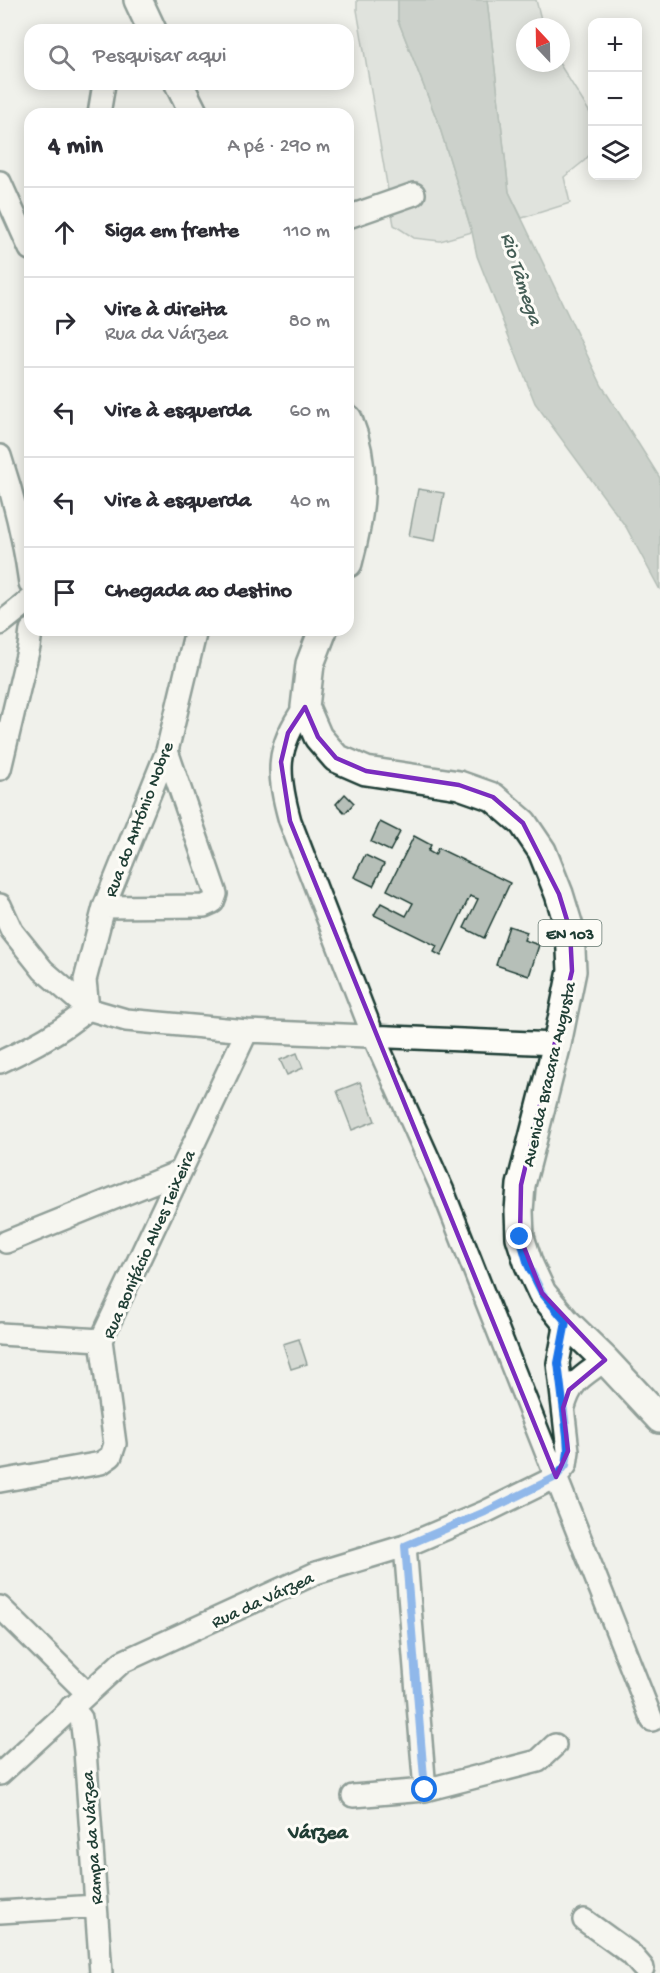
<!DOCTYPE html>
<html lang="pt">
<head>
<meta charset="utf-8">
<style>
	:root { --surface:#fff; --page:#f2f2f3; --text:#2b2b33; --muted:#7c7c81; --line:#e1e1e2 }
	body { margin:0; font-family:"Gochi Hand",sans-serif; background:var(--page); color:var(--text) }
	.controls { position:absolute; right:18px; top:18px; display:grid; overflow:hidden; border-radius:12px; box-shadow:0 3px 15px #0003 }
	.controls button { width:54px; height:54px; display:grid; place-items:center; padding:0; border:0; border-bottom:2px solid var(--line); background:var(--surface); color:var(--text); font:30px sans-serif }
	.compass { position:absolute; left:516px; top:18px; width:54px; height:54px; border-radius:50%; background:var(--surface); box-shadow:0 3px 15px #0003; rotate:338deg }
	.stop { position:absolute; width:18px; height:18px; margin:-14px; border:4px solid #1a73e8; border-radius:50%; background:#fff }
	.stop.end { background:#1a73e8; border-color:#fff; box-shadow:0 2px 6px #0008 }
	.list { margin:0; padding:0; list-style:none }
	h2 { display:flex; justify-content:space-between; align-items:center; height:78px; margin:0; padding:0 24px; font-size:26px }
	h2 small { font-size:20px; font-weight:400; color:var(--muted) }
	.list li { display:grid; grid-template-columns:39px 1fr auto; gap:18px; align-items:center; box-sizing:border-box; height:90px; padding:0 24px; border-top:2px solid var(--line) }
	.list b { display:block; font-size:22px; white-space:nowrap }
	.list p { margin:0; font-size:20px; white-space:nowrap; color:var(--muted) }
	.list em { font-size:20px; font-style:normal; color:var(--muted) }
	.icon { flex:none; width:33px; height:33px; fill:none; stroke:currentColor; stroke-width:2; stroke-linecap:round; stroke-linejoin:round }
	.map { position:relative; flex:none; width:660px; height:1973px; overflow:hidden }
	.search { position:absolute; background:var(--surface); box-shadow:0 3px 15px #0003; left:24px; top:24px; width:330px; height:66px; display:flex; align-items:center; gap:15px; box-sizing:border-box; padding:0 21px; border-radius:18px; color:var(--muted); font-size:22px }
	.panel { position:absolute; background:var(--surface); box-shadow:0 3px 15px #0003; left:24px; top:108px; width:330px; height:528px; border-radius:18px }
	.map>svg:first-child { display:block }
</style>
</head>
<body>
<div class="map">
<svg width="660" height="1973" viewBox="0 0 660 1973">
	<rect width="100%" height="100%" fill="#f0f1eb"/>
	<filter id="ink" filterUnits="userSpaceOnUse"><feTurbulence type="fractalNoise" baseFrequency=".0167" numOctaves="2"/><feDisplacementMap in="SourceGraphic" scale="12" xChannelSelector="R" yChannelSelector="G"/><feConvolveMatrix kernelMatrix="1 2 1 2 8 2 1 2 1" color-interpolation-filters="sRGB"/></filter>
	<g filter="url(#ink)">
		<path fill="#cdd3cd" stroke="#768880" stroke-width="1.5" d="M357 0H398V20L439 125 472 232 440 241 414 238 394 225 357 10Z
			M487 0H536L543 27H525V63H559L592 116V152L584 161 564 177 570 203 522 218 509 192Z"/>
		<path fill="#9faca4" stroke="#6c8077" stroke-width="1.5" d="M398 0H487L509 192 602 386 660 478V590L626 527 535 403 477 256 472 232 439 125 398 20Z"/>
		<path fill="#b6bfb8" stroke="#1f3d34" stroke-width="1.5" d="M418 489 444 493 435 541 409 536Z
			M345 794 354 803 345 813 336 804Z
			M380 822 400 832 390 851 371 842Z
			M414 836 431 845 428 851 435 855 438 848 510 883 484 938 464 928 478 899 470 896 441 956 434 952 437 946 374 915 381 903 406 916 413 903 387 890Z
			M365 855 384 864 373 886 354 877Z
			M509 926 527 932 524 940 539 945 529 976 496 965Z
			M297 1053 303 1068 287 1075 280 1060Z
			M360 1082 375 1121 352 1130 337 1091Z
			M299 1339 307 1364 291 1369 283 1344Z"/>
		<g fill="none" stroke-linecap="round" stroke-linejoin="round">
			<defs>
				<path id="minor" d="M99 114 104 84
					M0 182 30 249
					M348 217 414 194
					M0 456C14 498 24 539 30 583
					M0 624 30 600
					M305 707C275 748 277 774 290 821L373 1035 443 1191 652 1720
					M0 769 29 647 31 630
					M0 905 12 931 43 970 88 1009 126 1020 247 1031 557 1044
					M104 907 204 906 213 902 216 894 167 751
					M0 1062C32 1047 61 1032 88 1009L85 980 104 907 167 751 196 630
					M6 1242 179 1172
					M0 1334 101 1340
					M564 1407C572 1379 583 1377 605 1360
					M0 1481 101 1463 111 1456 115 1444 101 1340 247 1031
					M405 1546 425 1790 538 1761 555 1745
					M0 1607 87 1693
					M71 1707 81 1718 85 1751 101 1973
					M0 1774 122 1662 316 1573 405 1546 485 1512 556 1477 566 1465 568 1451 558 1363 566 1322
					M353 1796 425 1790
					M0 1912 96 1906
					M584 1920 631 1954 643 1968"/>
				<path id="major" d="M138 0 152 30
					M179 84 194 114
					M348 419C368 468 361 514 348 563
					M323 630 310 664 305 707 318 737 336 758 366 771 459 785 493 797 523 823 542 851 559 894 570 930 572 971 557 1044 521 1185 519 1211 520 1237 529 1265 542 1293 566 1322 605 1360 660 1419"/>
			</defs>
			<use href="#minor" stroke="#1f3d34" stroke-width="26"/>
			<use href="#major" stroke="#1f3d34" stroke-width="32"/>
			<use href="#minor" stroke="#fdfcf7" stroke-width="21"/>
			<use href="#major" stroke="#fdfcf7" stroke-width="27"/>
		</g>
	</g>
	<g fill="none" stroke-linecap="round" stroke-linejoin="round" filter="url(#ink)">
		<path stroke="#1a73e8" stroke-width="8" d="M425 1790 405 1546 485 1512 556 1477 566 1465 568 1451 567 1436 558 1363 566 1322 542 1293 528 1265 520 1237"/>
	</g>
	<path d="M0 0H660V1973H0ZM305 707 318 737 336 758 366 771 459 785 493 797 523 823 559 894 570 930 572 971 521 1185 520 1237 542 1293 605 1360 569 1390 563 1408 568 1451 556 1477 290 821 281 762 288 733Z" fill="#f0f1eb" fill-opacity=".55" fill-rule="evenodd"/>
	<path fill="none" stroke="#7b2cbf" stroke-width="4.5" stroke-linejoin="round" d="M305 707 318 737 336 758 366 771 459 785 493 797 523 823 559 894 570 930 572 971 521 1185 520 1237 542 1293 605 1360 569 1390 563 1408 568 1451 556 1477 290 821 281 762 288 733Z"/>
	<g text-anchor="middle" stroke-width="6" stroke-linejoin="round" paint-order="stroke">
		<rect fill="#fdfcf7" stroke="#62766e" stroke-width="1.5" x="538.5" y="920" width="63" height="26" rx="4.5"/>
		<g font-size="16" font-weight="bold" fill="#1f3d34">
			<text x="570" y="939">EN 103</text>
		</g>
		<g font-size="18" fill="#1f3d34" stroke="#fdfcf7">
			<text transform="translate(138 819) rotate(-69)" y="6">Rua do António Nobre</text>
			<text transform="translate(548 1074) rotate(-77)" y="6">Avenida Bracara Augusta</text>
			<text transform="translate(148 1244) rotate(-66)" y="6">Rua Bonifácio Alves Teixeira</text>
			<text transform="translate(262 1599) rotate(-25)" y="6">Rua da Várzea</text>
			<text transform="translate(91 1838) rotate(-94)" y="6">Rampa da Várzea</text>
		</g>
		<g font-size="20" font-style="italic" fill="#455e56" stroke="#fdfcf7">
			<text transform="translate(523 278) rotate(72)" y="7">Rio Tâmega</text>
		</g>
		<g font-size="20" font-weight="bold" fill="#1f3d34" stroke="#fdfcf7">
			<text x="318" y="1838">Várzea</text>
		</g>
	</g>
</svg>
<div class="controls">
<button>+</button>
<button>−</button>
<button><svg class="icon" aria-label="layers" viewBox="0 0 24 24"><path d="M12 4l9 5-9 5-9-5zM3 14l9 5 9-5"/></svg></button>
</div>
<svg class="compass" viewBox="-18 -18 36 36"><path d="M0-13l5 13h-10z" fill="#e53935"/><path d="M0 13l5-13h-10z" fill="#7c7c81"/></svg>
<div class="stop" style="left:425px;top:1790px"></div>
<div class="stop end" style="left:520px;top:1237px"></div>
<div class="search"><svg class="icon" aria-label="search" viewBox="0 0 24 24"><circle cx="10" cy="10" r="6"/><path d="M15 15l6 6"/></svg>Pesquisar aqui</div>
<section class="panel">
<h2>4 min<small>A pé · 290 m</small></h2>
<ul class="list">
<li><svg class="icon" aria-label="ahead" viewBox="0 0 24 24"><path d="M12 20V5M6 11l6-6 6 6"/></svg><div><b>Siga em frente</b></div><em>110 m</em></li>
<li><svg class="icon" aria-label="right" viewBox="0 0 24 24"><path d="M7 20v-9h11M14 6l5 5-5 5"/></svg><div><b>Vire à direita</b><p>Rua da Várzea</p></div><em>80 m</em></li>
<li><svg class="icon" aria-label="left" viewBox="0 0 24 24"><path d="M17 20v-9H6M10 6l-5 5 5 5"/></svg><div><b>Vire à esquerda</b></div><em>60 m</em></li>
<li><svg class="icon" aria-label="left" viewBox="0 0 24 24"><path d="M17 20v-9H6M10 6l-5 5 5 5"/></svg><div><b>Vire à esquerda</b></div><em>40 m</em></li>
<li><svg class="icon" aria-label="arrive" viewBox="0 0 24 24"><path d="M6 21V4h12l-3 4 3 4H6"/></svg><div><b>Chegada ao destino</b></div></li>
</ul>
</section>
</div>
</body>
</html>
